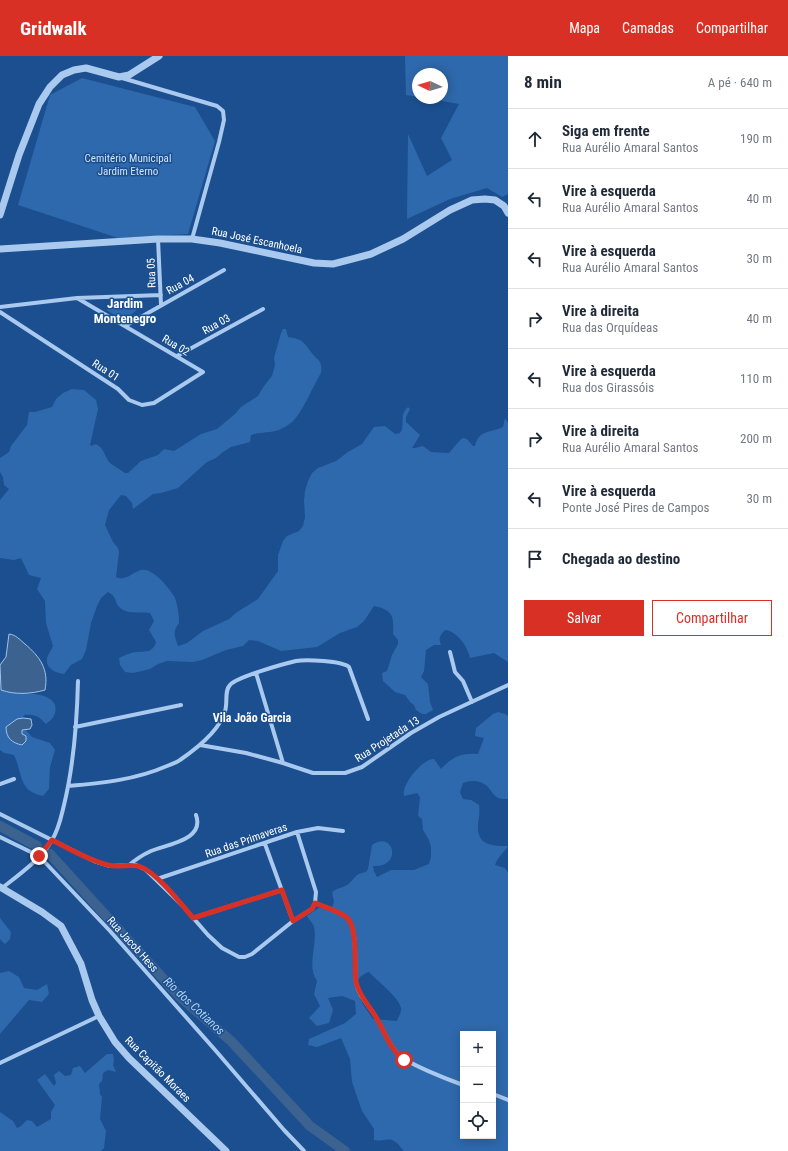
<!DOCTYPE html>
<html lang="pt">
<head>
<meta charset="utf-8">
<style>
	:root { --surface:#fff; --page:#f2f2f3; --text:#1f2937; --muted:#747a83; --line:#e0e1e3; --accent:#d93025 }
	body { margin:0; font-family:"Roboto Condensed",sans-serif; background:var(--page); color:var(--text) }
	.controls { position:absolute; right:12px; bottom:12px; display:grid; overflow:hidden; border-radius:0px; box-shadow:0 2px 10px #0003 }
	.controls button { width:36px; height:36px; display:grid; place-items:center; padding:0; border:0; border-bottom:1px solid var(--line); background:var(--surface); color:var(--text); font:20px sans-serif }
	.compass { position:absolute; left:412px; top:12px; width:36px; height:36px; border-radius:50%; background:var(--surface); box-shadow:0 2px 10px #0003; rotate:274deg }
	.stop { position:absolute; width:12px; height:12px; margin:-9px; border:3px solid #d93025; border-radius:50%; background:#fff }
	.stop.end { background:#d93025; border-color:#fff; box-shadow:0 1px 4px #0008 }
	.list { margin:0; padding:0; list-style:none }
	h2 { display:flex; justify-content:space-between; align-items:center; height:52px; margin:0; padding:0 16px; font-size:17px }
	h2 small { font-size:13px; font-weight:400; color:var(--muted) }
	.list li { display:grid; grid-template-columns:26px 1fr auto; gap:12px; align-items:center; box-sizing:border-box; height:60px; padding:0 16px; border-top:1px solid var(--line) }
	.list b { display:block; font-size:15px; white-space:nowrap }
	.list p { margin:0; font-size:13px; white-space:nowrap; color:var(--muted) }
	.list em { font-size:13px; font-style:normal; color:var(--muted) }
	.actions { display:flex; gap:8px; padding:12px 16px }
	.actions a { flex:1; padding:9px 0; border:1px solid var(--accent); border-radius:0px; text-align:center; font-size:14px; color:var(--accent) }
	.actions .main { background:var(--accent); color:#fff }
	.icon { flex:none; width:22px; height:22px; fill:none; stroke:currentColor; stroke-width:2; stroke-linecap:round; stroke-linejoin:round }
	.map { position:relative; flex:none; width:508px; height:1095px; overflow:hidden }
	header { display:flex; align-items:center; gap:24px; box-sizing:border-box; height:56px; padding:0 20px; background:var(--accent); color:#fff }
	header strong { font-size:19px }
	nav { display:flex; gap:22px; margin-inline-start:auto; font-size:14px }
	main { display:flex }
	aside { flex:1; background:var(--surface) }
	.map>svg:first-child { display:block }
</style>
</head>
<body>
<header>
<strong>Gridwalk</strong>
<nav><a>Mapa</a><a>Camadas</a><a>Compartilhar</a></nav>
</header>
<main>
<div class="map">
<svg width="508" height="1095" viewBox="0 0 508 1095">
	<rect width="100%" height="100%" fill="#1b4f8f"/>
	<path fill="#2e69ad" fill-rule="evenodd" d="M405 0H508V138L502 141 487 132 450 143 407 163 408 78 427 120 452 104 441 82 459 48 425 42H442V18H418V41L406 39Z
		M82 22 195 51 215 85 188 178 118 182 18 149 50 39Z
		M128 245 135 246 138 251C136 257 128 260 121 263L117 261 107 254 108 250 111 247Z
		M283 273H286L288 281C302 283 303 285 311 296 317 305 323 303 321 317 313 330 303 356 292 366 289 369 283 372 279 374 270 377 260 376 251 379L250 386 231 391 223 396 216 402 207 406 178 432 161 437 153 438 133 453 132 447 126 440 121 439 109 454 105 469 113 486 118 492 119 496 116 521C125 526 133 516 141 514 153 511 170 533 175 542 178 550 179 559 179 567 172 576 175 580 178 590L187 587 203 575 229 563 237 556 258 543 278 515V499L283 485 287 480 299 475 303 470 305 461 304 445 305 435 308 425 312 417 318 412 336 405 348 396 362 388 374 371 385 370 395 378 400 377C406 369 398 360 408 351L410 353 406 361V366L420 379 412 392H415L423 390 431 396 449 397C453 393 459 384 463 382L467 383 473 390H475C479 373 491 377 503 371L505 362 508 367V606L494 597 470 602C468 591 457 575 445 574 440 579 438 582 441 589H434L426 594 424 615 421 621 428 628 430 646 433 654 426 658H422L416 654 414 649 410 646 405 639 395 636 383 625 382 617 387 615 392 599 398 588V584L393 578C394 560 393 554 374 550L364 565 357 571 340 577 317 591 281 595 258 585 249 584 243 590 226 594 202 604 193 606 167 605 158 608 150 613 142 615 133 617 125 616 120 609 119 602C123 600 127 598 131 597 141 594 153 599 156 586L149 574 154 565 150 557C139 556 123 559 117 548 114 541 115 540 108 536L101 542 97 550 91 567 86 594 82 603 71 609 64 618C56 617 45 613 47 602 48 598 51 595 53 590L46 567 45 545 37 533 41 522 29 519 21 502 14 504 0 502V444L9 433 4 429 3 421 0 416V402L9 396 11 390 27 369 29 356H35L52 351 56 343 63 337 72 333 84 334 96 344 98 353 90 389 92 390 95 388C104 391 104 399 109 406 112 409 121 414 125 417H128L141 405 158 399 164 393 174 395 201 378 217 373 235 358 241 351 258 340 264 330 272 320 275 309 274 302 281 277Z
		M0 633C14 640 49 633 55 649 57 658 53 663 46 668 39 660 34 658 24 659L20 667 32 681 50 687 55 694 50 711 49 733 43 740C18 735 23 718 14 699L4 697 0 694Z
		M498 656 505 658 508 660V743C505 743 501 743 498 742 493 739 491 734 487 730 480 724 471 724 463 727L460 736 463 743 471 744 479 749C480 756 479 761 478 768 476 789 492 790 508 790 504 797 498 800 495 809L505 812 508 817V1095H404C401 1092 398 1087 394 1085 389 1081 381 1086 374 1084V1073L362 1055 352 1026 350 1003 341 982 317 991 308 989 309 983 345 967 356 958 355 945 342 940 328 942 333 954 329 967 317 970 309 962 320 950 314 938 317 925C306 910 318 888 314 871 313 867 309 864 307 860L317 853 321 851 329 855 331 854 334 846 332 836C337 832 342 832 347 829 356 823 353 818 366 816L368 813 372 789C394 773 403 812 373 810L374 815 377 821 391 814H414L429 808 431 801V791L429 784 423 774 422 763 418 760 420 741 417 737 404 740C401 729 422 703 434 703L441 713C453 700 462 697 478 698L484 682 475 680 476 672 493 658ZM369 916C377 925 399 941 401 952 402 956 398 961 397 965L373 963C364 949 343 925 369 916ZM463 978H493V1080H463Z
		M0 862 11 876 10 883 5 888 0 883Z
		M9 915 19 921 24 932 37 934 47 928 49 938 42 946 29 944 0 978V917Z
		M107 998H113L114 1005 113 1009 116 1016 108 1014 103 1017 102 1025 99 1028 100 1038 102 1041 100 1063 106 1075 104 1092 101 1095H0V1056L13 1065 17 1072 21 1070 27 1064 32 1065 37 1071 51 1063V1056L55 1049 37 1024 45 1018 54 1030 56 1027 54 1019 59 1015 65 1020 71 1019 73 1012 80 1010 85 1017Z"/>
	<path fill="#3c6290" stroke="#9cc4f0" d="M9 578C16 579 19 583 25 588 40 601 49 613 45 634 31 638 15 639 1 634L0 609 6 601Z
		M23 662 31 663 32 669 30 673 22 674V678L26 680V685L22 689C12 687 6 682 6 671L17 663Z"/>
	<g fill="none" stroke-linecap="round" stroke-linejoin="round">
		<path stroke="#3c6290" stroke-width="10" d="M0 770 37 790
			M50 798 180 941 231 985 310 1070 345 1095"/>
		<path stroke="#a9c9ee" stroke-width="4" d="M122 22 217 50 223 55 224 64 219 86 192 183
			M158 183 161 249
			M0 251 77 242 161 239
			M0 256 118 333 129 344 142 349 154 347 203 316 77 242
			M125 270 224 214
			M177 300 263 253
			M450 596 455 616 463 625 472 646
			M256 617 283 707
			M75 671 181 649
			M200 689 246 697 283 707 313 717H345L362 711 411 677 439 661 508 629
			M0 728 14 723
			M68 730C102 727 135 724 167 710 171 708 176 707 180 704 196 693 220 674 225 655 228 647 224 635 230 629 237 621 283 608 296 605 306 603 342 605 349 611L368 663
			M0 758 94 805 110 810 136 809 146 814 182 849 208 879 222 892 239 901H245L252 898 293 865 312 853 315 847C324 851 342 856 348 863 358 874 354 910 356 926 358 939 367 947 374 958 382 970 387 986 397 997 405 1007 449 1024 463 1029
			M297 776 316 836 315 847
			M0 781 39 800 110 875 216 995 284 1074 304 1095
			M265 788 293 865
			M128 810C135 804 142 799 151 795 168 788 205 784 196 759
			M157 823 297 776 318 772 343 775
			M2 832C20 818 41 803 52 784 59 773 61 761 64 749 74 708 77 666 78 625
			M193 862 282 834
			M0 1007 99 960
			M493 1038 508 1044"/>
		<path stroke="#a9c9ee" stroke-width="7" d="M0 159 19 99 39 48 50 31 62 19 74 14 86 12 119 21 129 19 159 0
			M0 193 158 183H192L220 187 314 207 333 208 371 198 403 183 450 154 472 144 485 143 495 144 504 150 508 157
			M0 831 42 856 61 870 81 908 92 944 99 960 115 986 129 1002 226 1095"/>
	</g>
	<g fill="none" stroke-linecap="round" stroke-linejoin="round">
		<path stroke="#d93025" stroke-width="5" d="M39 800 52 784C70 793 88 804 108 809 118 812 131 807 141 811 157 817 182 849 193 862L282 834 293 865 312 853 315 847C324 851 342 856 348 863 358 874 354 911 356 926 359 939 367 947 374 958 384 973 389 993 404 1004"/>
	</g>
	<g text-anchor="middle" stroke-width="3" stroke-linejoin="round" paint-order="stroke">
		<g font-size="11" fill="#cfe3fa" stroke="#1b4f8f">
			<text x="128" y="106">Cemitério Municipal<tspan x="128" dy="13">Jardim Eterno</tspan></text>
		</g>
		<g font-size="11" fill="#fff" stroke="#1b4f8f">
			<text transform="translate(257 184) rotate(12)" y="4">Rua José Escanhoela</text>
			<text transform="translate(151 217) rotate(-92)" y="4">Rua 05</text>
			<text transform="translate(180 228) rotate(-29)" y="4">Rua 04</text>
			<text transform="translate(216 268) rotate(-29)" y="4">Rua 03</text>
			<text transform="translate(176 289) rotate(31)" y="4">Rua 02</text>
			<text transform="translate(106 314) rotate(33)" y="4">Rua 01</text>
			<text transform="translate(387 683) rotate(-33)" y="4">Rua Projetada 13</text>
			<text transform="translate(246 784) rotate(-19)" y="4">Rua das Primaveras</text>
			<text transform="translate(133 888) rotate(48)" y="4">Rua Jacob Hess</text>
			<text transform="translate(158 1013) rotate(45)" y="4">Rua Capitão Moraes</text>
		</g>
		<g font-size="12" font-weight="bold" fill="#fff" stroke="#1b4f8f">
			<text x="252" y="666">Vila João Garcia</text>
		</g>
		<g font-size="12" font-style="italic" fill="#b5d3f5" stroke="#1b4f8f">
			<text transform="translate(194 950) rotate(43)" y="4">Rio dos Cotianos</text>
		</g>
		<g font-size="13" font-weight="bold" fill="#fff" stroke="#1b4f8f">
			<text x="125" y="252">Jardim<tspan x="125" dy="15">Montenegro</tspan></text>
		</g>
	</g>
</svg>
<div class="controls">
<button>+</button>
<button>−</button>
<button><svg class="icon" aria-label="locate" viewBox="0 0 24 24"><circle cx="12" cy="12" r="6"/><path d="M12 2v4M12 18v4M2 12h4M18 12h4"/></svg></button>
</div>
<svg class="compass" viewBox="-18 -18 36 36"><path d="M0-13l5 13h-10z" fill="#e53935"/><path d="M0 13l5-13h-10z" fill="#747a83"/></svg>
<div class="stop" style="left:404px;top:1004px"></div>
<div class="stop end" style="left:39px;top:800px"></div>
</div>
<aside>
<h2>8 min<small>A pé · 640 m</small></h2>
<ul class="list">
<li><svg class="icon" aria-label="ahead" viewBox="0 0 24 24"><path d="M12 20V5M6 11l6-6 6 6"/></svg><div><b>Siga em frente</b><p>Rua Aurélio Amaral Santos</p></div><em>190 m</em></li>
<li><svg class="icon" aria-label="left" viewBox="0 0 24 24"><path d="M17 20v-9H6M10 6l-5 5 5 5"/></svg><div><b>Vire à esquerda</b><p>Rua Aurélio Amaral Santos</p></div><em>40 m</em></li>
<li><svg class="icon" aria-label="left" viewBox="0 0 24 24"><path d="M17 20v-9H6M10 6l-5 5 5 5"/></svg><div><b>Vire à esquerda</b><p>Rua Aurélio Amaral Santos</p></div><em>30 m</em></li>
<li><svg class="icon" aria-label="right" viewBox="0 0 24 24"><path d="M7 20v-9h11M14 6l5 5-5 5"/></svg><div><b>Vire à direita</b><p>Rua das Orquídeas</p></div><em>40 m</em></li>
<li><svg class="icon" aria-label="left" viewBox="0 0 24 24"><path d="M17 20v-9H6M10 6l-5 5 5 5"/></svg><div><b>Vire à esquerda</b><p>Rua dos Girassóis</p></div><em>110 m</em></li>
<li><svg class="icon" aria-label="right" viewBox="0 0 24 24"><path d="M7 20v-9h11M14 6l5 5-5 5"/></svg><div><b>Vire à direita</b><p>Rua Aurélio Amaral Santos</p></div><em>200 m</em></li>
<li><svg class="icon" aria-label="left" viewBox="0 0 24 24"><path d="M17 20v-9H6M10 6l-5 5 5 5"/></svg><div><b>Vire à esquerda</b><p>Ponte José Pires de Campos</p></div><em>30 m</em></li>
<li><svg class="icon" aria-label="arrive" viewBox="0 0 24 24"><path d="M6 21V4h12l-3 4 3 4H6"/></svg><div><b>Chegada ao destino</b></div></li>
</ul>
<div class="actions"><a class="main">Salvar</a><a>Compartilhar</a></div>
</aside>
</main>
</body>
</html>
